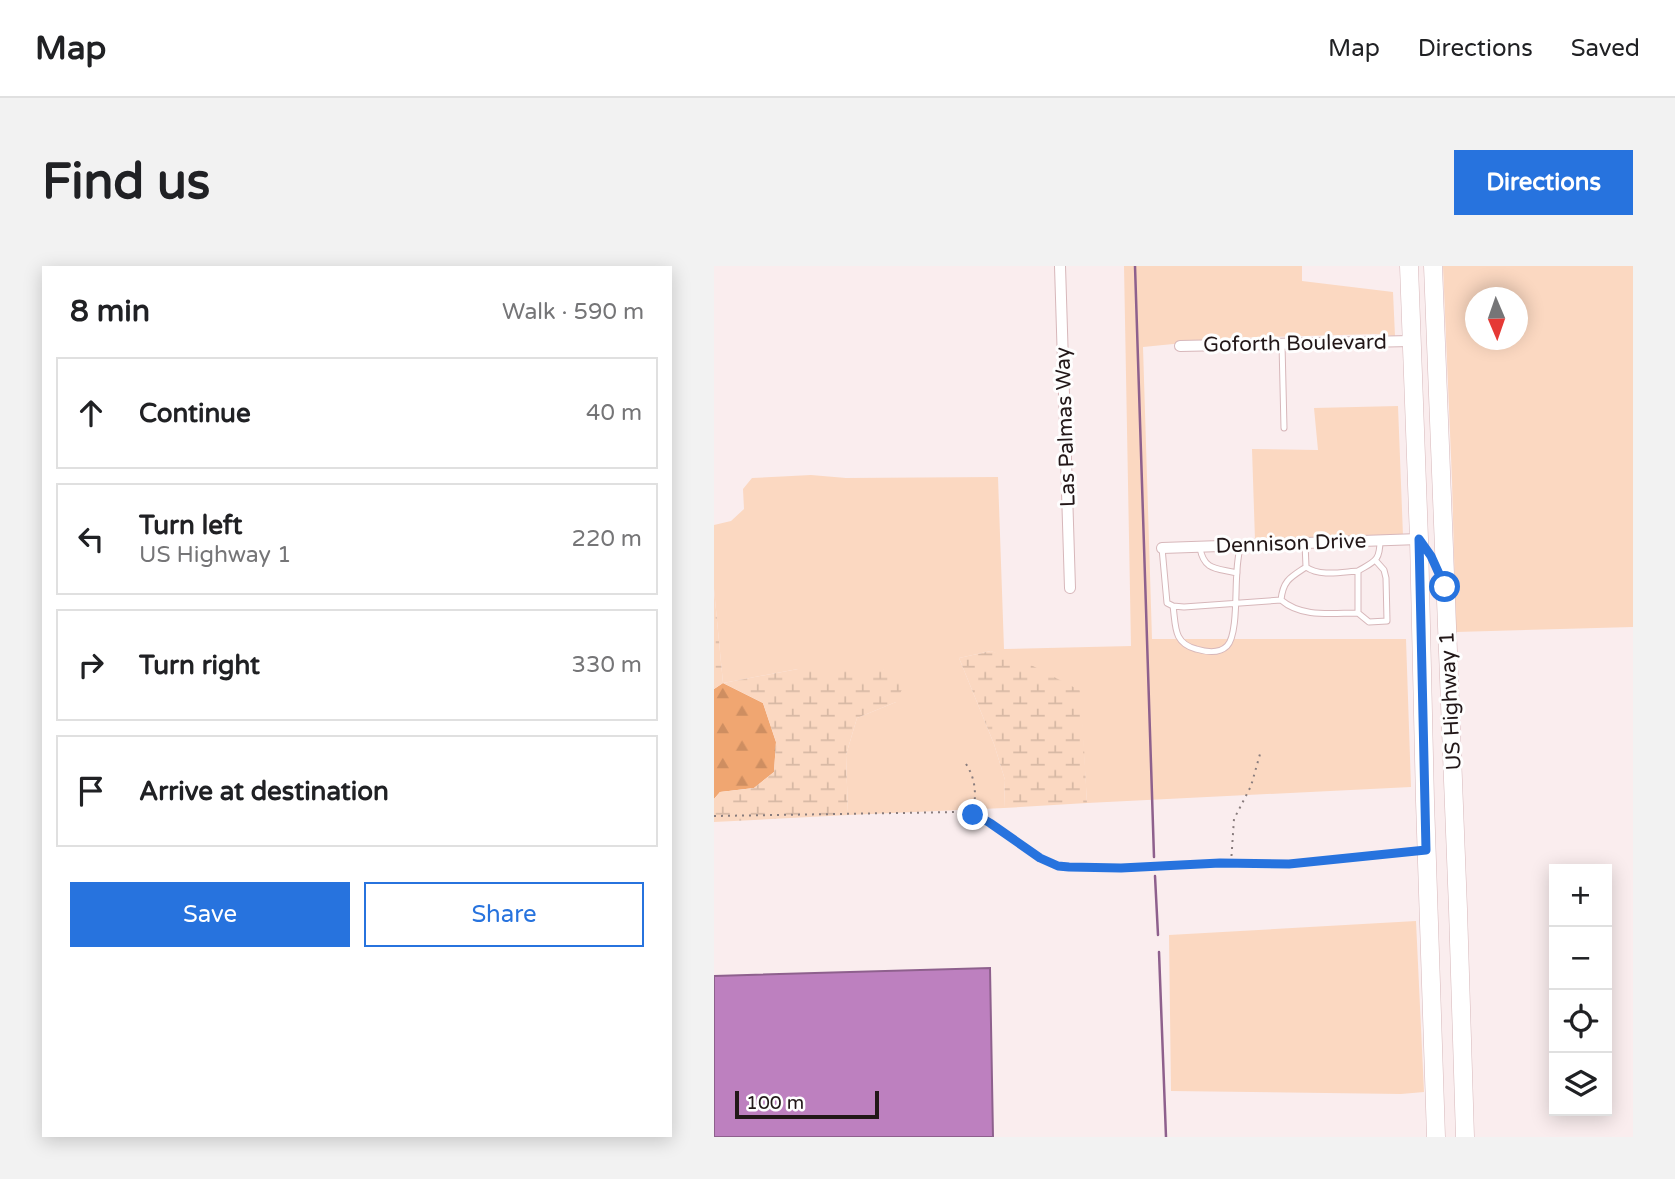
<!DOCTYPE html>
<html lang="en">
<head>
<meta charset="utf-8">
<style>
	:root { --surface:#fff; --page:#f2f2f2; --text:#202124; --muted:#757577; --line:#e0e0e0; --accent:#2773de }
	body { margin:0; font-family:"Varela Round",sans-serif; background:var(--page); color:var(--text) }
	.controls { position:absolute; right:21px; bottom:21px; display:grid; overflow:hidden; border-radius:0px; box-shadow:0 4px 18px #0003 }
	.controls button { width:63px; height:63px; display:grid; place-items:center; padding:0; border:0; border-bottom:2px solid var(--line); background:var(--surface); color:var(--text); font:35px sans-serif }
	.compass { position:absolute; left:751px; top:21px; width:63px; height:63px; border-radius:50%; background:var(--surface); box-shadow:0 4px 18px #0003; rotate:178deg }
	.scale { position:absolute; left:21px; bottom:18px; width:144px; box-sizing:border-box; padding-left:7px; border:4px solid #221718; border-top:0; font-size:19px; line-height:24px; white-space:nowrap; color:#221718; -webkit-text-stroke:5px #fefefe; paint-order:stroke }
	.stop { position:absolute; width:21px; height:21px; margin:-16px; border:5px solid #2773de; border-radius:50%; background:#fff }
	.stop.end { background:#2773de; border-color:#fff; box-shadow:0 2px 7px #0008 }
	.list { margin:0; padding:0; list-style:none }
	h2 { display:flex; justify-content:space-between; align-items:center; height:91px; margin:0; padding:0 28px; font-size:30px }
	h2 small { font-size:23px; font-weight:400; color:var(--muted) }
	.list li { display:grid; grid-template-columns:46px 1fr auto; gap:21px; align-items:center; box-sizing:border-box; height:112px; margin:0 14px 14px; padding:0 14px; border:2px solid var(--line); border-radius:0px }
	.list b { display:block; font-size:26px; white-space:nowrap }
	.list p { margin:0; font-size:23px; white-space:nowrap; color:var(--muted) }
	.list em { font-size:23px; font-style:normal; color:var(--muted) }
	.actions { display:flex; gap:14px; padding:21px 28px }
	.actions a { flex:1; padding:16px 0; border:2px solid var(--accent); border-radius:0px; text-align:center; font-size:24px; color:var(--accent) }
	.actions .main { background:var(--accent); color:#fff }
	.icon { flex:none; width:38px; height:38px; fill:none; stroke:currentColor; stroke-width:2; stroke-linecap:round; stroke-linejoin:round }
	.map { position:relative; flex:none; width:919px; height:871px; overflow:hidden; border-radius:0px }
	header { display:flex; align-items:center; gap:42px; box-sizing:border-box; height:98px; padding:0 35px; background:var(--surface); border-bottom:2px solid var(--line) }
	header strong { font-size:33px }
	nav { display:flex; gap:38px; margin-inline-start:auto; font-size:24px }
	.intro { display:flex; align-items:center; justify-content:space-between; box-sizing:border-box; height:168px; padding:0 42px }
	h1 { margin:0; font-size:49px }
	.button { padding:18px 32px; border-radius:0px; background:var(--accent); color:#fff; font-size:24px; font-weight:700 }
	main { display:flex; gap:42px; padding:0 42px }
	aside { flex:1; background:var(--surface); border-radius:0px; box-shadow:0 4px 18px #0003 }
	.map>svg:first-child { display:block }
</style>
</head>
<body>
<header>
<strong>Map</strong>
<nav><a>Map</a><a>Directions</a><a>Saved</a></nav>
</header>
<div class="intro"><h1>Find us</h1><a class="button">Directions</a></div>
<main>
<aside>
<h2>8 min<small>Walk · 590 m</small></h2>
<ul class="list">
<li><svg class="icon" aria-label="ahead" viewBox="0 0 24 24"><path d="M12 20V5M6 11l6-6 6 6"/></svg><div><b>Continue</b></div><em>40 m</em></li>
<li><svg class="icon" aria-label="left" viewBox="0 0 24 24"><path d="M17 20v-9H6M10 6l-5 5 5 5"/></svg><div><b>Turn left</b><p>US Highway 1</p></div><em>220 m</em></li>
<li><svg class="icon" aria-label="right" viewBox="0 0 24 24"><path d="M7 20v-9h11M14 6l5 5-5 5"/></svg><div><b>Turn right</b></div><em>330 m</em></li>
<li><svg class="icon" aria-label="arrive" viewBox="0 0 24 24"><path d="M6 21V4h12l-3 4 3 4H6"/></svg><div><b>Arrive at destination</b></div></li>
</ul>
<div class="actions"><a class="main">Save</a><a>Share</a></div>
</aside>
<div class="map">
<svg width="919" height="871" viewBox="0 0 919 871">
	<defs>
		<pattern id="forest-firs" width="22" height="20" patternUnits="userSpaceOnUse" patternTransform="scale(1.75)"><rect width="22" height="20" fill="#f0a671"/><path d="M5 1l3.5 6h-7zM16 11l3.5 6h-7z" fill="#ce8e61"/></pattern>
		<pattern id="wetland-marsh" width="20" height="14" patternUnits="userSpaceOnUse" patternTransform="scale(1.75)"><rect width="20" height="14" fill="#fbd8c1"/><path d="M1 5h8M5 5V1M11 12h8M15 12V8" fill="none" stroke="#d7b9a5"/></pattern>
	</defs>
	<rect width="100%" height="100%" fill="#faedee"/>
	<path fill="#fbd8c1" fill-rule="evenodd" d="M410 0H588V15L679 26 681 70 662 68 520 72 429 81 438 373H692L697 521 373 537 366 425 277 385 245 392 280 478 291 514 290 542 134 549 132 489 143 452 182 436 169 403H84L9 417 0 323V259L17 255 30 243 29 223 38 212 97 209 132 212 284 211 290 383 417 380Z
		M729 0H919V361L742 366 738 214ZM762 32H804V74H762Z
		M684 140 689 270 541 274 538 183 604 184 600 142Z
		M702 655 710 826 687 828 457 825 455 669Z"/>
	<path fill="url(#forest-firs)" d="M9 417 49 437 62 476 60 506 40 522 6 526 0 533V423Z"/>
	<path fill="url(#wetland-marsh)" d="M0 323 9 417 84 403H169L191 417 182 436 143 452 132 489 134 549 0 556V533L6 526 40 522 60 506 62 476 49 437 9 417 0 423Z
		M277 385 317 399 367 425 373 537 290 542 291 514 280 478 245 392Z"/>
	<path fill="#bd80bf" stroke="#8e608d" stroke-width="2" d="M276 702 279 871H0V710Z"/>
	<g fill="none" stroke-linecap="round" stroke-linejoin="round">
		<path stroke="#8e608d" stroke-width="2.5" d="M421 0 440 591
			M441 610 444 669
			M445 686 452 871"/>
		<defs>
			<path id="service" d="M568 78 570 162
				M591 277 592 301C606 311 628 306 644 305
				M448 282 453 337 459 340 470 341 567 334C588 352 618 347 644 347V305C661 295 666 295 666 274
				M486 282C490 305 503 302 523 307
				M567 334C569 314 577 311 592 301
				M459 340C462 360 459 377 482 383 492 386 505 388 513 380 524 369 521 322 523 306 523 297 525 288 526 279
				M644 347 655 356 673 355 672 312 670 304 662 295"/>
			<path id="minor" d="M346 0 356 322
				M466 80 697 75
				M448 282 705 273"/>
			<path id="primary" d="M695 0 705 273 711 535 722 871
				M719 0 744 643 751 871"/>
		</defs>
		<use href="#service" stroke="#d7b7ba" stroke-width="7"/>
		<use href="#minor" stroke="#d7b7ba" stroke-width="12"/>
		<use href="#primary" stroke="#d7b7ba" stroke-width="19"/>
		<path stroke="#887c7d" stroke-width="2" stroke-dasharray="2 5" stroke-linecap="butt" d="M252 498C262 513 263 531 258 548
			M0 550 245 546 266 551 326 592 344 600 355 601 407 602 506 597 575 598 697 585
			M517 597 520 553 537 520 546 488"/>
		<use href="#service" stroke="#fff" stroke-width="5"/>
		<use href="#minor" stroke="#fff" stroke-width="10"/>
		<use href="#primary" stroke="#fff" stroke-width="18"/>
	</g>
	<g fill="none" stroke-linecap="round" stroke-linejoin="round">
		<path stroke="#2773de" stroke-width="9" d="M259 549 266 551 276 557 326 592 344 600 355 601 407 602 506 597 575 598 712 584 705 273 717 290 731 321"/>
	</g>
	<g text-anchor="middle" stroke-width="6" stroke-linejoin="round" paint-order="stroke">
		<g font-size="21" fill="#221718" stroke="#fefefe">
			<text transform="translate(581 77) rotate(-1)" y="7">Goforth Boulevard</text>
			<text transform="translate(351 161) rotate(-92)" y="7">Las Palmas Way</text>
			<text transform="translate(577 277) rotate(-2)" y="7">Dennison Drive</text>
			<text transform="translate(736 435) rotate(-93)" y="7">US Highway 1</text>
		</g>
	</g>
</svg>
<div class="controls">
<button>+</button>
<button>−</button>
<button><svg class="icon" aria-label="locate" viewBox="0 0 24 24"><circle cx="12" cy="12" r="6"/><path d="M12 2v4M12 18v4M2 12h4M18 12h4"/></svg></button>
<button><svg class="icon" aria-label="layers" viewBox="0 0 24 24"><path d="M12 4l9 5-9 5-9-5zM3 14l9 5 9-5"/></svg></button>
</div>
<svg class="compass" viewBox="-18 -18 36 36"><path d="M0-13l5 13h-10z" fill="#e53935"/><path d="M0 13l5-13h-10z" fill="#757577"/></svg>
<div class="scale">100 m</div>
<div class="stop" style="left:731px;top:321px"></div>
<div class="stop end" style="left:259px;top:549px"></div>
</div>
</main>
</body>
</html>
